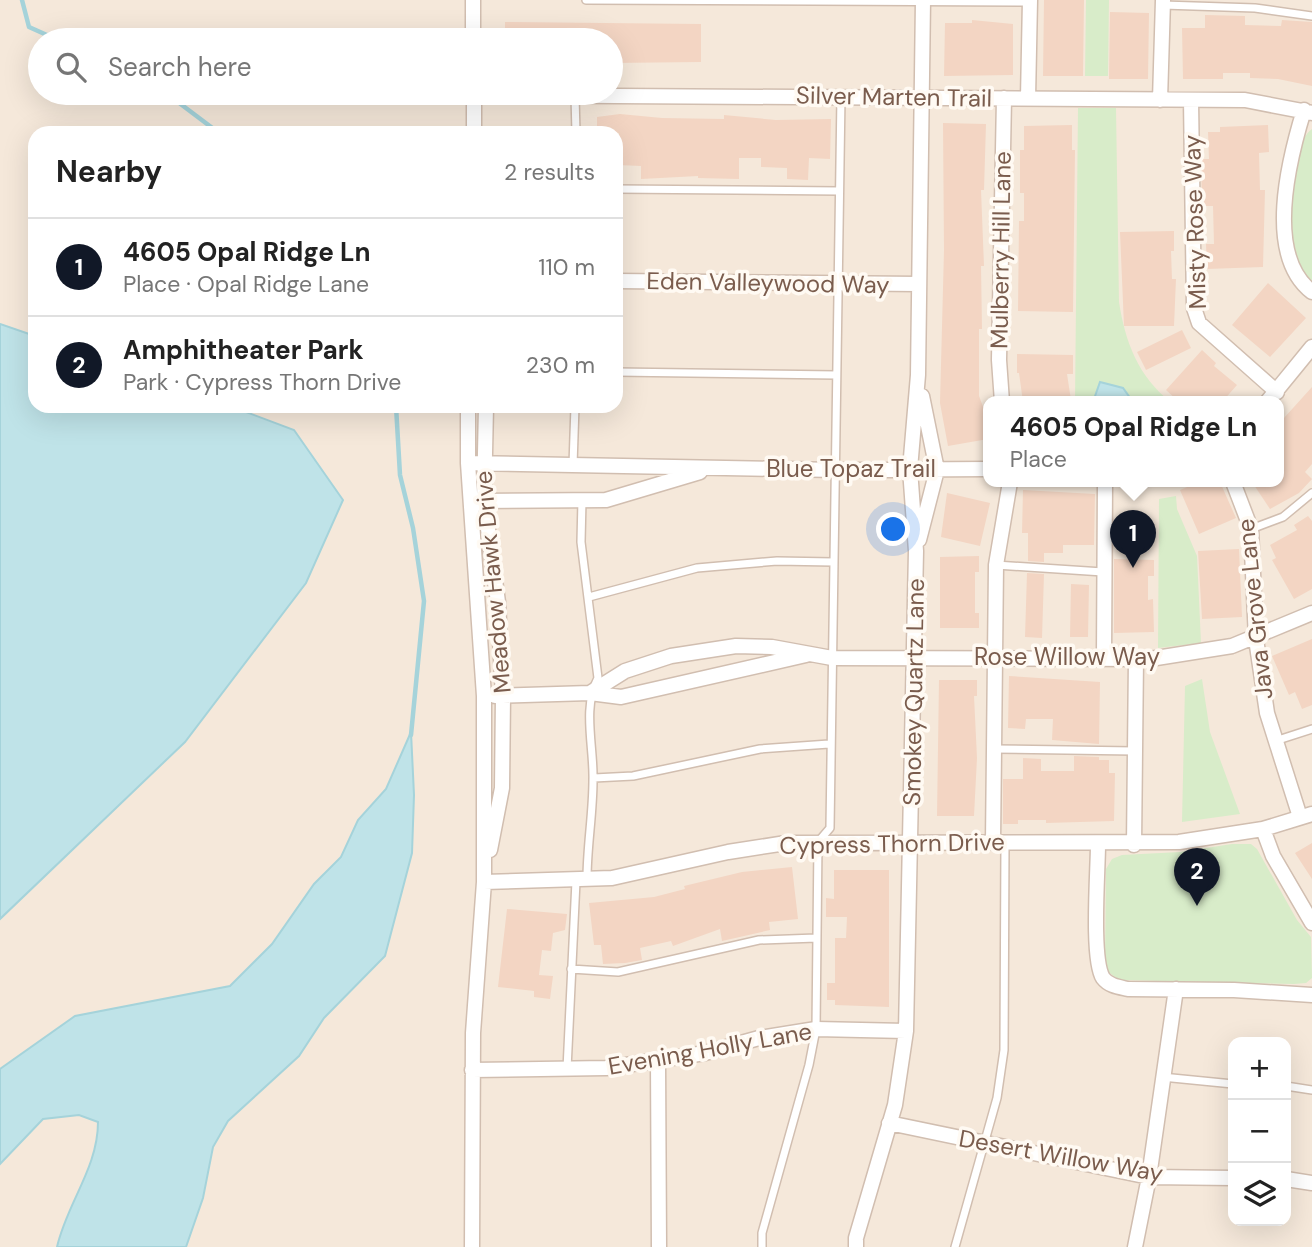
<!DOCTYPE html>
<html lang="en">
<head>
<meta charset="utf-8">
<style>
	:root { --surface:#fff; --page:#f2f2f2; --text:#222; --muted:#767676; --line:#e0e0e0; --accent:#111827 }
	body { margin:0; font-family:"DM Sans",sans-serif; background:var(--page); color:var(--text) }
	.controls { position:absolute; right:21px; bottom:21px; display:grid; overflow:hidden; border-radius:14px; box-shadow:0 7px 28px #0002 }
	.controls button { width:63px; height:63px; display:grid; place-items:center; padding:0; border:0; border-bottom:2px solid var(--line); background:var(--surface); color:var(--text); font:35px sans-serif }
	.you { position:absolute; left:894px; top:530px; width:24px; height:24px; margin:-18px; border:5px solid #fff; border-radius:50%; background:#1a73e8; box-shadow:0 0 0 10px #1a73e833 }
	.badge { display:grid; place-items:center; width:46px; height:46px; border-radius:50%; background:var(--accent); color:#fff; font-size:23px; font-weight:700 }
	.pin { position:absolute; translate:-50% -58px; filter:drop-shadow(0 2px 4px #0008) }
	.pin::after { content:''; position:absolute; top:37px; width:24px; height:21px; background:inherit; clip-path:polygon(0 0,100% 0,50% 100%) }
	.popup { position:absolute; left:983px; top:396px; width:301px; height:91px; box-sizing:border-box; display:grid; place-content:center; border-radius:14px; background:var(--surface); filter:drop-shadow(0 2px 5px #0005); font-size:23px; white-space:nowrap; color:var(--muted) }
	.popup b { font-size:26px; color:var(--text) }
	.popup::after { content:''; position:absolute; left:50%; top:100%; margin-left:-14px; border:14px solid transparent; border-top-color:var(--surface) }
	.list { margin:0; padding:0; list-style:none }
	h2 { display:flex; justify-content:space-between; align-items:center; height:91px; margin:0; padding:0 28px; font-size:30px }
	h2 small { font-size:23px; font-weight:400; color:var(--muted) }
	.list li { display:grid; grid-template-columns:46px 1fr auto; gap:21px; align-items:center; box-sizing:border-box; height:98px; padding:0 28px; border-top:2px solid var(--line) }
	.list b { display:block; font-size:26px; white-space:nowrap }
	.list p { margin:0; font-size:23px; white-space:nowrap; color:var(--muted) }
	.list em { font-size:23px; font-style:normal; color:var(--muted) }
	.icon { flex:none; width:38px; height:38px; fill:none; stroke:currentColor; stroke-width:2; stroke-linecap:round; stroke-linejoin:round }
	.map { position:relative; flex:none; width:1312px; height:1247px; overflow:hidden }
	.search { position:absolute; background:var(--surface); box-shadow:0 7px 28px #0002; left:28px; top:28px; width:595px; height:77px; display:flex; align-items:center; gap:18px; box-sizing:border-box; padding:0 24px; border-radius:38px; color:var(--muted); font-size:26px }
	.panel { position:absolute; background:var(--surface); box-shadow:0 7px 28px #0002; left:28px; top:126px; width:595px; height:287px; border-radius:21px }
	.map>svg:first-child { display:block }
</style>
</head>
<body>
<div class="map">
<svg width="1312" height="1247" viewBox="0 0 1312 1247">
	<rect width="100%" height="100%" fill="#fdf6ec"/>
	<path fill="#f5e8da" fill-rule="evenodd" d="M0 0H1312V1247H0ZM40 40H611V93H40ZM35 133H616V406H35ZM988 402H1278V482H988ZM1233 1042H1286V1221H1233Z"/>
	<path fill="#d8ecc9" d="M1086 0H1109L1108 76H1085Z
		M1078 108H1116L1119 302C1125 341 1138 377 1171 402H1075Z
		M1312 129V282C1304 273 1297 261 1294 249 1290 224 1290 143 1312 129Z
		M1176 496 1177 509 1197 556 1201 643 1158 648 1159 499Z
		M1202 679 1210 732 1240 814 1182 822 1185 686Z
		M1232 844H1251L1257 849 1297 920 1311 937 1312 978 1306 983 1294 984 1119 980 1107 971 1105 963 1106 869 1112 859 1122 855 1180 852Z"/>
	<path fill="#bfe3e8" stroke="#a5d3da" stroke-width="2" d="M0 324 35 336V406H230L294 430 343 500 306 583 185 742 0 919Z
		M1100 382 1123 388 1133 402H1093Z
		M411 732 414 795 412 853 385 956 324 1018 299 1056 228 1121 213 1147 203 1198 186 1247H57C67 1203 98 1168 98 1122L79 1115 43 1119 0 1164V1069L75 1016 230 986 272 944 314 884 341 857 358 820 386 789Z"/>
	<g fill="none" stroke-linecap="round" stroke-linejoin="round">
		<path stroke="#a5d3da" stroke-width="4.5" d="M22 0 29 27 58 40
			M166 93 219 133
			M396 406 400 475 413 528 424 601 411 735"/>
	</g>
	<path fill="#f3d5c3" d="M1044 0H1084L1083 76H1043Z
		M1110 12 1149 13 1148 79H1109Z
		M1205 15 1245 16V25L1281 26 1282 20 1312 22V86L1278 79 1250 78V73H1223V79H1183L1182 28H1205Z
		M972 20 1013 24V75L944 76 945 23H972Z
		M505 22 701 24V62L611 63V40H505Z
		M620 114 662 118 724 119V115L776 120 831 119 830 159 809 158 808 180 787 179V168L761 167V158H739V179L698 178V176L641 179V166L618 165 619 133H597V117Z
		M943 123 986 124 984 190H981L984 266H981L982 329H979V396L985 412 988 439 948 446 940 403 944 250Z
		M1072 125V150H1075L1073 312 1018 311 1019 221H1024V193H1020V150H1024V126Z
		M1268 125 1269 152 1259 153 1260 190H1265L1263 267 1207 269 1206 244H1214L1213 206H1202L1201 159H1209L1208 132H1220V127Z
		M1174 231V251H1171L1172 279H1176L1174 326H1124L1120 232Z
		M1268 283 1306 318 1270 357 1232 325Z
		M1182 330 1191 348 1146 370 1137 352Z
		M1202 350 1216 363 1214 366 1237 385 1222 402H1179L1166 390Z
		M1017 354 1073 355V374H1067L1071 400 1023 402 1019 373H1017Z
		M1312 387V464L1305 472 1312 479 1299 493 1270 509 1252 482H1278V412L1284 418Z
		M1199 482H1220L1236 518 1199 534 1180 490Z
		M1023 490 1095 494 1094 545H1063V553H1044V562L1028 561V533H1022Z
		M947 493 990 503 980 546 941 537Z
		M1308 516 1312 521V589L1294 599 1272 560 1276 558 1270 545 1297 530 1294 525Z
		M1239 549 1242 617 1202 619 1198 551Z
		M979 556V572H975V613H979V628H940V557Z
		M1114 559 1154 560V576H1148V600L1153 599 1154 632 1114 633Z
		M1027 573 1044 574 1042 638 1025 637Z
		M1071 584 1089 585 1088 637H1070Z
		M1312 639V705L1302 709 1295 692 1289 695 1272 656Z
		M1009 676 1100 682 1099 744 1052 740 1053 719H1026L1025 729 1008 728Z
		M939 680H977V696H974L977 758 974 816H937Z
		M1074 756 1099 757V760H1109V773H1115L1114 821 1046 823V820H1018V824H1003V779H1023V758L1041 759V771H1074Z
		M1312 843V879L1295 853Z
		M792 867 798 919 769 922 770 930 722 941 720 929 673 946 671 941 640 948 642 960 625 963 603 964 601 945H594L589 903 654 897 685 889 684 886 742 872Z
		M834 870H889V1007L835 1005V1000H827V983H835V938H846L847 917H826V898L834 899Z
		M507 909 567 914 565 930 553 933 551 951 542 950 539 975 553 976 550 999 534 997V991L498 987Z"/>
	<g fill="none" stroke-linecap="round" stroke-linejoin="round">
		<defs>
			<path id="service" d="M586 0 1030 2
				M1163 5 1255 8 1312 16
				M575 96 576 133
				M616 189 839 191
				M616 372 836 375
				M573 465 575 406
				M582 500 581 542 598 678C582 708 594 747 593 780 593 814 587 846 587 879
				M1251 529 1283 517 1312 493
				M996 565 1103 572
				M589 597 697 568 777 561 833 562
				M1275 741 1312 729
				M994 749 1134 751
				M594 778 633 776 760 749 829 744
				M571 969 618 972 759 940 816 938
				M567 1069 576 881
				M1162 1077 1233 1084
				M1286 1086 1312 1090
				M762 1247V1233L809 1065 816 1029 818 842 830 828 841 96
				M955 1247 997 1098 1004 1050 1005 843"/>
			<path id="minor" d="M473 0V40
				M474 95 1245 100 1312 113
				M1028 98 1030 0
				M1160 100 1163 0
				M1191 100 1194 308 1199 323 1277 392
				M1304 110C1289 159 1264 255 1312 292
				M474 133V93
				M616 281 919 284
				M1002 402 999 360 1004 98
				M1267 402 1312 347
				M468 406V463L484 696V882L473 1033 472 1247
				M486 406 484 500 498 602 503 696 502 788 490 850
				M468 463 835 470 988 469
				M1233 482 1251 529 1256 639 1267 713 1300 817
				M476 501 606 500 700 472
				M919 540 937 470 922 396
				M1104 657 1105 482
				M590 693 625 671 671 656 736 646 772 647 832 658 1150 659 1232 646 1312 613
				M495 696 590 693 621 697 806 655
				M1263 829 1273 856 1312 923
				M993 842 996 565 1010 482
				M1098 845C1098 870 1091 959 1103 978 1109 986 1119 987 1128 989L1234 990 1312 995
				M1134 845 1136 658
				M484 882 612 878 728 852 786 843 1179 842 1263 829 1312 814
				M658 1061 659 1247
				M472 1070 606 1068 705 1053 759 1038 816 1029 906 1031
				M889 1123 1149 1177 1233 1178
				M1286 1179 1312 1183
				M856 1247V1238L895 1105 906 1031 916 551 910 469 918 375 923 0
				M1135 1247 1149 1177 1176 989"/>
		</defs>
		<use href="#service" stroke="#d1beb0" stroke-width="10"/>
		<use href="#minor" stroke="#d1beb0" stroke-width="17"/>
		<use href="#service" stroke="#fff" stroke-width="7"/>
		<use href="#minor" stroke="#fff" stroke-width="14"/>
	</g>
	<g text-anchor="middle" stroke-width="7" stroke-linejoin="round" paint-order="stroke">
		<g font-size="24" fill="#7a5c4d" stroke="#fffaf3">
			<text transform="translate(894 97) rotate(1)" y="8">Silver Marten Trail</text>
			<text transform="translate(1195 222) rotate(-92)" y="8">Misty Rose Way</text>
			<text transform="translate(1001 250) rotate(-89)" y="8">Mulberry Hill Lane</text>
			<text transform="translate(768 283) rotate(1)" y="8">Eden Valleywood Way</text>
			<text x="851" y="477">Blue Topaz Trail</text>
			<text transform="translate(493 582) rotate(-95)" y="8">Meadow Hawk Drive</text>
			<text transform="translate(1255 609) rotate(-96)" y="8">Java Grove Lane</text>
			<text x="1067" y="665">Rose Willow Way</text>
			<text transform="translate(914 692) rotate(-89)" y="8">Smokey Quartz Lane</text>
			<text transform="translate(892 844) rotate(-1)" y="8">Cypress Thorn Drive</text>
			<text transform="translate(710 1049) rotate(-10)" y="8">Evening Holly Lane</text>
			<text transform="translate(1061 1156) rotate(10)" y="8">Desert Willow Way</text>
		</g>
	</g>
</svg>
<div class="controls">
<button>+</button>
<button>−</button>
<button><svg class="icon" aria-label="layers" viewBox="0 0 24 24"><path d="M12 4l9 5-9 5-9-5zM3 14l9 5 9-5"/></svg></button>
</div>
<div class="you"></div>
<div class="pin badge" style="left:1133px;top:568px">1</div>
<div class="popup"><b>4605 Opal Ridge Ln</b>Place</div>
<div class="pin badge" style="left:1197px;top:906px">2</div>
<div class="search"><svg class="icon" aria-label="search" viewBox="0 0 24 24"><circle cx="10" cy="10" r="6"/><path d="M15 15l6 6"/></svg>Search here</div>
<section class="panel">
<h2>Nearby<small>2 results</small></h2>
<ul class="list">
<li><span class="badge">1</span><div><b>4605 Opal Ridge Ln</b><p>Place · Opal Ridge Lane</p></div><em>110 m</em></li>
<li><span class="badge">2</span><div><b>Amphitheater Park</b><p>Park · Cypress Thorn Drive</p></div><em>230 m</em></li>
</ul>
</section>
</div>
</body>
</html>
